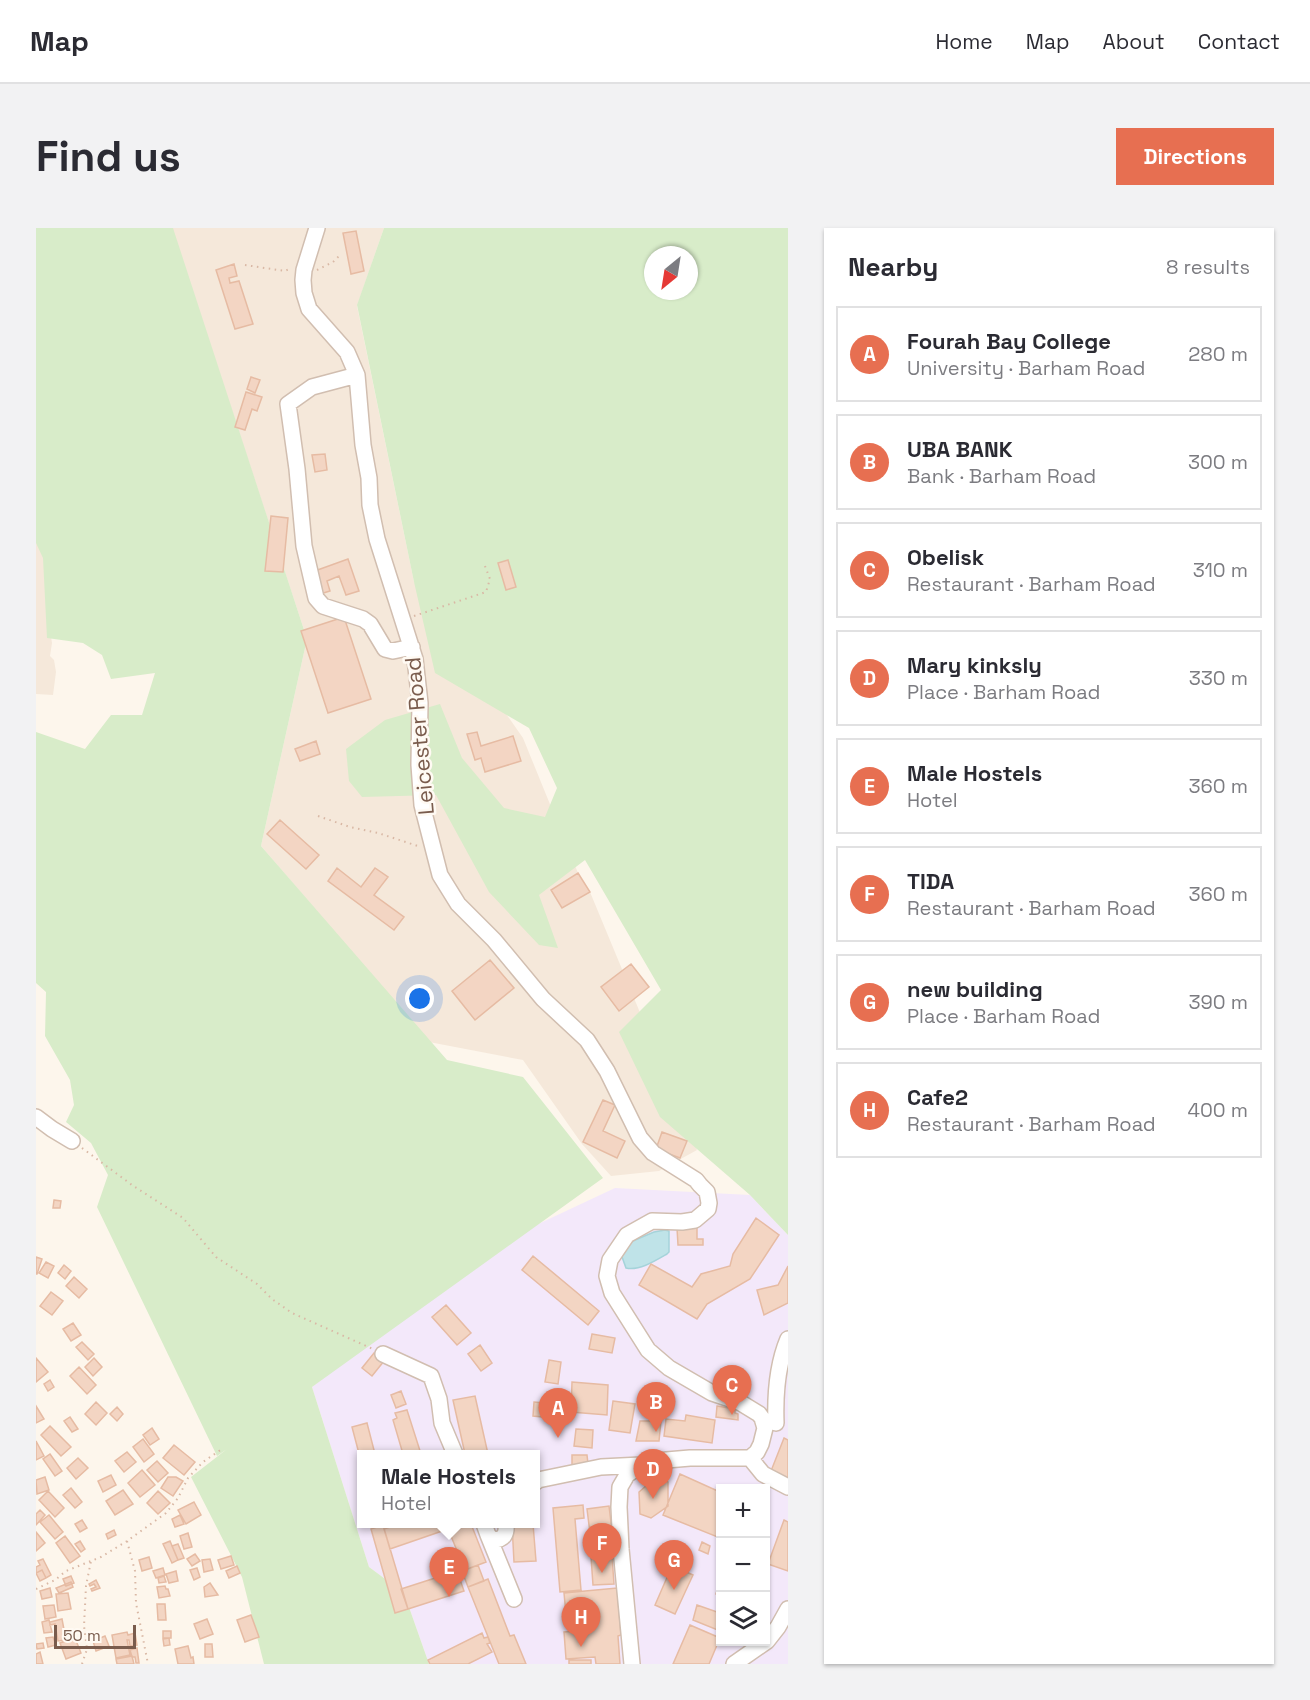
<!DOCTYPE html>
<html lang="en">
<head>
<meta charset="utf-8">
<style>
	:root { --surface:#fff; --page:#f2f2f3; --text:#2b2b33; --muted:#7c7c81; --line:#e1e1e2; --accent:#e76f51 }
	body { margin:0; font-family:"Space Grotesk",sans-serif; background:var(--page); color:var(--text) }
	.controls { position:absolute; right:18px; bottom:18px; display:grid; overflow:hidden; border-radius:0px; box-shadow:0 2px 4px #0004 }
	.controls button { width:54px; height:54px; display:grid; place-items:center; padding:0; border:0; border-bottom:2px solid var(--line); background:var(--surface); color:var(--text); font:30px sans-serif }
	.compass { position:absolute; left:608px; top:18px; width:54px; height:54px; border-radius:50%; background:var(--surface); box-shadow:0 2px 4px #0004; rotate:210deg }
	.scale { position:absolute; left:18px; bottom:15px; width:82px; box-sizing:border-box; padding-left:6px; border:3px solid #7a5c4d; border-top:0; font-size:16px; line-height:21px; white-space:nowrap; color:#7a5c4d; -webkit-text-stroke:4px #fffaf3; paint-order:stroke }
	.you { position:absolute; left:384px; top:771px; width:21px; height:21px; margin:-15px; border:4px solid #fff; border-radius:50%; background:#1a73e8; box-shadow:0 0 0 9px #1a73e833 }
	.badge { display:grid; place-items:center; width:39px; height:39px; border-radius:50%; background:var(--accent); color:#fff; font-size:20px; font-weight:700 }
	.pin { position:absolute; translate:-50% -50px; filter:drop-shadow(0 2px 3px #0008) }
	.pin::after { content:''; position:absolute; top:32px; width:21px; height:18px; background:inherit; clip-path:polygon(0 0,100% 0,50% 100%) }
	.popup { position:absolute; left:321px; top:1222px; width:183px; height:78px; box-sizing:border-box; display:grid; place-content:center; border-radius:0px; background:var(--surface); filter:drop-shadow(0 2px 4px #0005); font-size:20px; white-space:nowrap; color:var(--muted) }
	.popup b { font-size:22px; color:var(--text) }
	.popup::after { content:''; position:absolute; left:50%; top:100%; margin-left:-12px; border:12px solid transparent; border-top-color:var(--surface) }
	.list { margin:0; padding:0; list-style:none }
	h2 { display:flex; justify-content:space-between; align-items:center; height:78px; margin:0; padding:0 24px; font-size:26px }
	h2 small { font-size:20px; font-weight:400; color:var(--muted) }
	.list li { display:grid; grid-template-columns:39px 1fr auto; gap:18px; align-items:center; box-sizing:border-box; height:96px; margin:0 12px 12px; padding:0 12px; border:2px solid var(--line); border-radius:0px }
	.list b { display:block; font-size:22px; white-space:nowrap }
	.list p { margin:0; font-size:20px; white-space:nowrap; color:var(--muted) }
	.list em { font-size:20px; font-style:normal; color:var(--muted) }
	.icon { flex:none; width:33px; height:33px; fill:none; stroke:currentColor; stroke-width:2; stroke-linecap:round; stroke-linejoin:round }
	.map { position:relative; flex:none; width:752px; height:1436px; overflow:hidden; border-radius:0px }
	header { display:flex; align-items:center; gap:36px; box-sizing:border-box; height:84px; padding:0 30px; background:var(--surface); border-bottom:2px solid var(--line) }
	header strong { font-size:28px }
	nav { display:flex; gap:33px; margin-inline-start:auto; font-size:21px }
	.intro { display:flex; align-items:center; justify-content:space-between; box-sizing:border-box; height:144px; padding:0 36px }
	h1 { margin:0; font-size:42px }
	.button { padding:15px 27px; border-radius:0px; background:var(--accent); color:#fff; font-size:21px; font-weight:700 }
	main { display:flex; gap:36px; padding:0 36px }
	aside { flex:1; background:var(--surface); border-radius:0px; box-shadow:0 2px 4px #0004 }
	.map>svg:first-child { display:block }
</style>
</head>
<body>
<header>
<strong>Map</strong>
<nav><a>Home</a><a>Map</a><a>About</a><a>Contact</a></nav>
</header>
<div class="intro"><h1>Find us</h1><a class="button">Directions</a></div>
<main>
<div class="map">
<svg width="752" height="1436" viewBox="0 0 752 1436">
	<rect width="100%" height="100%" fill="#fdf6ec"/>
	<path fill="#f5e8da" d="M136 0H348L321 78 378 354 487 510 542 645 554 664 661 922 623 943 575 948 546 916 487 832 393 814 225 618 271 411Z
		M0 314 10 329 12 390 16 415 14 428 18 432 20 444 17 467 0 466Z"/>
	<path fill="#f3e8fa" fill-rule="evenodd" d="M579 960 714 967 752 1007V1436H393L368 1365 333 1339 276 1159 460 1016ZM326 1226H500V1296H326ZM684 1260H730V1414H684Z"/>
	<path fill="#d8ecc9" fill-rule="evenodd" d="M0 0H137L271 411 225 618 411 832 487 849 567 950 276 1159 333 1339 368 1365 393 1436H228L206 1349 155 1249 191 1221 181 1228 61 979 72 947 55 915 30 894 38 877 34 852 9 808 10 764 0 755V504L49 521 75 487H106L119 445 75 451 66 427 47 415 11 410 7 330 0 315Z
		M348 0H752V1007L714 967 624 889 583 804 625 762 549 632 503 667 522 720 503 717 453 664 400 567 326 569 313 553 310 521 349 492 404 476 426 530 468 580 509 589 521 560 493 500 399 445 378 354 321 77ZM617 27H653V63H617Z"/>
	<path fill="#bfe3e8" stroke="#a5d3da" stroke-width="1.5" d="M629 1002 633 1003V1024L631 1026C619 1033 603 1043 590 1040L585 1026 590 1017 599 1012 618 1004Z"/>
	<path fill="#f3d5c3" stroke="#e6bba3" stroke-width="1.5" d="M320 3 328 43 315 46 307 5Z
		M198 36 201 48 193 50 194 55 203 53 217 96 199 101 180 42Z
		M215 149 224 152 219 165 211 161Z
		M210 164 226 169 221 183 216 181 209 202 199 199Z
		M289 226 291 242 279 244 276 227Z
		M235 288 252 290 247 344 229 343Z
		M312 331 323 363 310 367 303 348 291 353 294 363 284 366 276 344Z
		M472 332 480 359 470 362 462 335Z
		M308 389 335 471 292 485 265 403Z
		M441 504 445 518 477 508 485 533 449 544 445 530 439 532 431 506Z
		M280 513 284 526 264 533 259 521Z
		M244 592 283 627 270 641 231 606Z
		M301 640 325 659 339 640 352 649 338 667 368 689 358 702 292 653Z
		M542 645 554 664 526 680 515 662Z
		M454 732 478 760 439 792 416 763Z
		M595 736 613 759 583 783 565 759Z
		M567 872 579 877 567 903 589 913 581 930 547 914Z
		M626 904 651 913 644 930 620 921Z
		M18 972 25 973 24 980H17Z
		M720 990 743 1007 714 1051 671 1076 661 1091 603 1057 615 1036 656 1059 665 1046 694 1038 697 1026Z
		M661 999V1011H667V1017H642L641 1000Z
		M497 1028 563 1083 552 1097 486 1042Z
		M0 1029 6 1031 1 1046H0Z
		M10 1034 18 1038 12 1050 3 1045Z
		M28 1037 35 1043 29 1051 22 1045Z
		M752 1038V1075L728 1087 721 1062 742 1057Z
		M38 1049 51 1061 43 1070 30 1058Z
		M15 1064 27 1073 16 1087 4 1078Z
		M410 1077 435 1105 421 1117 396 1089Z
		M37 1095 45 1107 35 1113 27 1101Z
		M556 1106 579 1110 576 1125 553 1121Z
		M46 1114 58 1126 52 1132 40 1119Z
		M444 1117 456 1135 445 1143 432 1126Z
		M338 1125 348 1133 336 1148 326 1140Z
		M0 1130 12 1144 0 1154Z
		M58 1130 66 1139 57 1148 49 1139Z
		M513 1132 525 1134 522 1156 509 1154Z
		M43 1139 60 1157 51 1166 34 1148Z
		M14 1152 18 1159 12 1163 8 1156Z
		M536 1154 572 1157 571 1187 535 1184Z
		M365 1163 370 1176 360 1180 355 1167Z
		M439 1168 452 1226H429L417 1172Z
		M577 1173 599 1176 594 1205 573 1202Z
		M60 1174 71 1185 60 1197 49 1186Z
		M498 1174 517 1176 516 1190 497 1188Z
		M0 1178 8 1191 0 1195Z
		M681 1178 699 1181V1185L702 1186V1192L680 1189Z
		M81 1179 87 1186 81 1193 74 1186Z
		M371 1182 385 1226H367L357 1192 361 1190 359 1185Z
		M650 1187 679 1192 676 1215 628 1208 630 1191 649 1193Z
		M34 1189 42 1201 36 1204 28 1193Z
		M604 1193H625L623 1213H600Z
		M331 1195 339 1226H326V1237L316 1199Z
		M14 1198 35 1219 25 1228 5 1207Z
		M116 1200 123 1211 114 1217 107 1207Z
		M540 1201 557 1202 556 1220 538 1218Z
		M748 1210 752 1212V1250L735 1243Z
		M107 1211 118 1226 108 1234 97 1219Z
		M0 1213 8 1228 0 1232Z
		M138 1217 159 1234 148 1247 127 1230Z
		M91 1224 100 1234 88 1244 79 1233Z
		M14 1226 26 1243 19 1248 7 1231Z
		M536 1227H551L552 1236 536 1237Z
		M42 1230 52 1240 40 1251 31 1240Z
		M121 1233 132 1245 122 1254 111 1242Z
		M106 1242 119 1257 104 1269 92 1255Z
		M644 1246 684 1264V1310L627 1287Z
		M75 1247 80 1257 67 1264 62 1253Z
		M9 1249 13 1262 1 1266 0 1252Z
		M132 1249H140L147 1253 137 1268 125 1260Z
		M620 1249 632 1254V1278L615 1290 604 1286 603 1264Z
		M35 1260 46 1274 39 1280 27 1267Z
		M87 1262 97 1276 79 1287 70 1273Z
		M12 1263 28 1280 19 1289 3 1272Z
		M122 1263 134 1275 122 1286 111 1275Z
		M158 1274 165 1287 150 1296 142 1282Z
		M547 1277 548 1290 539 1291 545 1362 524 1364 517 1280Z
		M573 1278 578 1319 556 1321 551 1281Z
		M4 1282 9 1287 0 1297V1286Z
		M13 1287 27 1304 19 1311 4 1294Z
		M144 1287 148 1296 139 1299 136 1291Z
		M46 1292 51 1300 44 1304 39 1296Z
		M748 1292 752 1294V1343L732 1336Z
		M363 1296H410L412 1301 354 1321 348 1301Z
		M410 1296H435L450 1334 429 1342Z
		M476 1296H497L500 1333 478 1334Z
		M347 1297 372 1381 359 1385 335 1301Z
		M78 1302 80 1307 72 1311 70 1306Z
		M0 1304 9 1315 0 1323Z
		M152 1305 156 1319 148 1321 144 1308Z
		M29 1308 44 1328 34 1335 20 1315Z
		M44 1313 49 1321 45 1324 39 1316Z
		M134 1313 142 1332 136 1335 127 1316Z
		M666 1314 674 1318 672 1326 663 1322Z
		M142 1316 148 1330 142 1332 136 1318Z
		M159 1326 164 1333 156 1338 151 1331Z
		M195 1328 198 1337 185 1341 182 1332Z
		M576 1328 578 1356 557 1357 555 1329Z
		M113 1329 116 1340 106 1343 103 1332Z
		M7 1331 15 1347 10 1350 6 1342 0 1345V1339L4 1337 2 1333Z
		M174 1331 177 1342 168 1344 166 1332Z
		M442 1337 448 1353 432 1359 426 1343Z
		M201 1338 204 1345 193 1350 190 1343Z
		M636 1338 657 1347 639 1386 619 1377Z
		M127 1340 129 1347 120 1350 117 1343Z
		M161 1340 164 1349 158 1352 154 1342Z
		M6 1342 10 1350 4 1353 0 1345Z
		M140 1343 142 1353 133 1355 130 1346Z
		M421 1343 428 1363 372 1381 365 1361Z
		M35 1348 38 1355 30 1358 27 1351Z
		M128 1348 130 1354 123 1355 122 1350Z
		M452 1351 474 1408 478 1407 490 1436H463L432 1359Z
		M60 1352 64 1360 56 1363 55 1361 60 1359 58 1356 54 1358 53 1356Z
		M684 1352V1367L680 1366Z
		M35 1354 37 1359 23 1365 20 1360Z
		M174 1355 182 1367 169 1369 168 1359Z
		M129 1358 130 1361H132L134 1368 123 1370 121 1359Z
		M14 1360 16 1369 6 1371 4 1363Z
		M581 1360 585 1407 582 1408 584 1436H560L559 1429 530 1431 528 1404 557 1402 556 1392 543 1393V1396L531 1397 528 1365Z
		M32 1365 35 1381 22 1383 20 1366Z
		M121 1376H129L130 1392H122Z
		M18 1377 20 1389 9 1391 7 1378Z
		M661 1377 684 1385V1403L657 1392Z
		M215 1387 223 1409 209 1414 201 1392Z
		M26 1391 30 1412 22 1413 19 1396 14 1397V1394Z
		M171 1391 177 1406 164 1411 158 1396Z
		M13 1392 16 1404 8 1405 6 1394Z
		M654 1397 684 1410 673 1436H637Z
		M127 1403H135V1410H127Z
		M91 1404 92 1407 99 1405 101 1417 94 1418 93 1412H91L94 1427 80 1430 76 1407Z
		M446 1405 448 1410 452 1409 454 1415 451 1416 456 1424 432 1436H394L392 1432Z
		M69 1408 73 1418 60 1423 57 1413Z
		M17 1409 20 1417 12 1419 10 1410Z
		M39 1410 45 1425 30 1431 24 1415Z
		M133 1410 134 1417 128 1418 127 1411Z
		M7 1415 8 1420 1 1421 0 1416Z
		M169 1416H176L177 1429H169Z
		M152 1418 155 1430 157 1429 158 1436H142L139 1421Z
		M101 1420 103 1435H100L99 1429H96L94 1422Z
		M4 1424 7 1436H0V1426Z
		M96 1428 98 1436H81L80 1431Z
		M533 1432H555V1436H533Z"/>
	<g fill="none" stroke-linecap="round" stroke-linejoin="round">
		<defs>
			<path id="minor" d="M281 0 268 42 267 52 268 65 273 81 311 124 321 147 327 217 333 250 334 277 341 311 379 431 384 475 383 537 386 577 404 647 422 676 458 712 507 771 551 812 571 843 604 910 617 925 660 952 664 957 671 964 673 975 672 981 659 992 646 994 616 993 591 1007 574 1032 571 1048 576 1065 612 1122 633 1140 676 1165 705 1175 723 1186 726 1190 729 1200 725 1216 721 1224 714 1230H654L619 1233 605 1237 591 1247 584 1259 583 1279 585 1321 596 1436
				M321 147 276 159 252 176 261 241 268 318 280 370 287 378 327 391 334 396 349 421 357 423 376 419
				M0 889 16 901 36 913
				M347 1126 395 1148 403 1171 406 1195 419 1226
				M740 1195C739 1167 741 1137 752 1111
				M714 1230 727 1246 752 1259
				M500 1254 502 1252 565 1239 605 1237
				M448 1296 452 1307 457 1312C468 1312 471 1306 470 1296
				M452 1307 478 1371
				M698 1436 731 1413 742 1399 752 1381"/>
		</defs>
		<use href="#minor" stroke="#d1beb0" stroke-width="18"/>
		<path stroke="#d9b8a5" stroke-width="2" stroke-dasharray="1.5 4.5" stroke-linecap="butt" d="M209 37 249 43 255 40
			M281 42 297 34 303 28
			M378 388 450 364 454 351 449 338
			M282 588 314 599 342 605 385 619
			M46 920 96 957 147 990 180 1029 221 1056 236 1071 256 1085 337 1121
			M91 1313 99 1343 100 1375 112 1436
			M0 1361 19 1352 30 1343 65 1329 91 1313 130 1285 142 1270 152 1250 167 1234 186 1221
			M46 1436 51 1421 48 1398 50 1358 55 1333"/>
		<use href="#minor" stroke="#fff" stroke-width="15"/>
	</g>
	<g text-anchor="middle" stroke-width="5" stroke-linejoin="round" paint-order="stroke">
		<g font-size="22" fill="#7a5c4d" stroke="#fffaf3">
			<text transform="translate(383 508) rotate(-95)" y="8">Leicester Road</text>
		</g>
	</g>
</svg>
<div class="controls">
<button>+</button>
<button>−</button>
<button><svg class="icon" aria-label="layers" viewBox="0 0 24 24"><path d="M12 4l9 5-9 5-9-5zM3 14l9 5 9-5"/></svg></button>
</div>
<svg class="compass" viewBox="-18 -18 36 36"><path d="M0-13l5 13h-10z" fill="#e53935"/><path d="M0 13l5-13h-10z" fill="#7c7c81"/></svg>
<div class="scale">50 m</div>
<div class="you"></div>
<div class="pin badge" style="left:522px;top:1210px">A</div>
<div class="pin badge" style="left:620px;top:1204px">B</div>
<div class="pin badge" style="left:696px;top:1187px">C</div>
<div class="pin badge" style="left:617px;top:1271px">D</div>
<div class="pin badge" style="left:413px;top:1369px">E</div>
<div class="popup"><b>Male Hostels</b>Hotel</div>
<div class="pin badge" style="left:566px;top:1345px">F</div>
<div class="pin badge" style="left:638px;top:1362px">G</div>
<div class="pin badge" style="left:545px;top:1419px">H</div>
</div>
<aside>
<h2>Nearby<small>8 results</small></h2>
<ul class="list">
<li><span class="badge">A</span><div><b>Fourah Bay College</b><p>University · Barham Road</p></div><em>280 m</em></li>
<li><span class="badge">B</span><div><b>UBA BANK</b><p>Bank · Barham Road</p></div><em>300 m</em></li>
<li><span class="badge">C</span><div><b>Obelisk</b><p>Restaurant · Barham Road</p></div><em>310 m</em></li>
<li><span class="badge">D</span><div><b>Mary kinksly</b><p>Place · Barham Road</p></div><em>330 m</em></li>
<li><span class="badge">E</span><div><b>Male Hostels</b><p>Hotel</p></div><em>360 m</em></li>
<li><span class="badge">F</span><div><b>TIDA</b><p>Restaurant · Barham Road</p></div><em>360 m</em></li>
<li><span class="badge">G</span><div><b>new building</b><p>Place · Barham Road</p></div><em>390 m</em></li>
<li><span class="badge">H</span><div><b>Cafe2</b><p>Restaurant · Barham Road</p></div><em>400 m</em></li>
</ul>
</aside>
</main>
</body>
</html>
